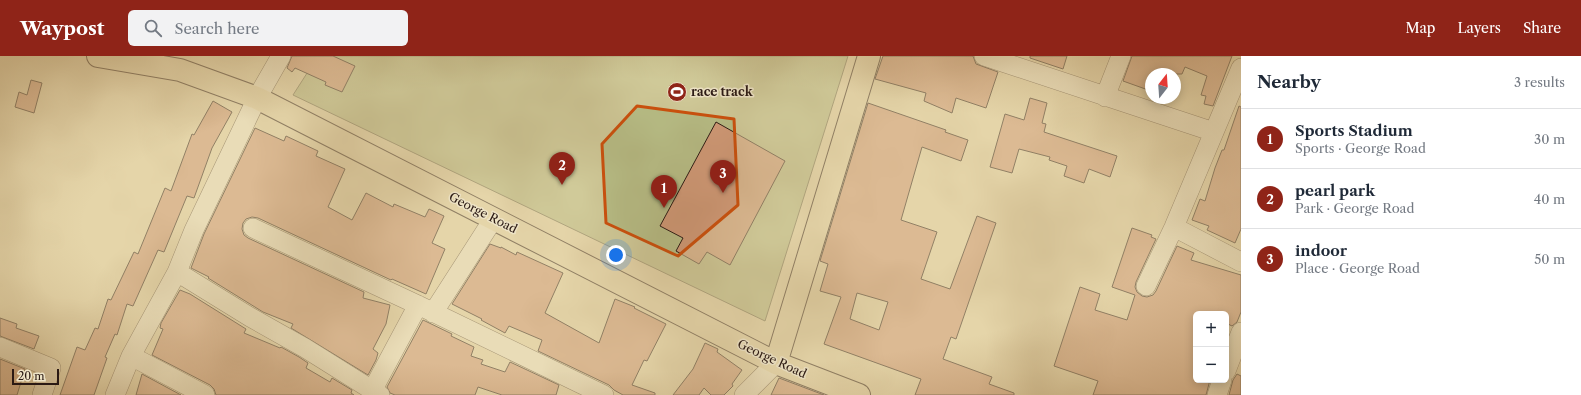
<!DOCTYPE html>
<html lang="en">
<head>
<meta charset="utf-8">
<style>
	:root { --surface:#fff; --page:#f2f2f3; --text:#1f2937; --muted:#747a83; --line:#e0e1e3; --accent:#8f2418 }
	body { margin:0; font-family:"Libre Caslon Text",serif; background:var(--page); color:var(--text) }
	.controls { position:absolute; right:12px; bottom:12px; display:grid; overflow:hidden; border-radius:6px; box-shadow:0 2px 10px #0003 }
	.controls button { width:36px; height:36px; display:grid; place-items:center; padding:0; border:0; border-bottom:1px solid var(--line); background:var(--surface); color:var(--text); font:20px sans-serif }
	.compass { position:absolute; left:1145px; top:12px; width:36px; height:36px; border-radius:50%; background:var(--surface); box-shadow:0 2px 10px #0003; rotate:17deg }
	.scale { position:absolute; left:12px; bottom:10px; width:47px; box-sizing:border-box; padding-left:4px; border:2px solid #2b1a14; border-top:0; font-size:11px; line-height:14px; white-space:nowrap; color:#2b1a14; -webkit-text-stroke:3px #eee4c7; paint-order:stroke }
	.you { position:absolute; left:616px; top:199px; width:14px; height:14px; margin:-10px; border:3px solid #fff; border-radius:50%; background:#1a73e8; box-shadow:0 0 0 6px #1a73e833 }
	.badge { display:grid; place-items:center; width:26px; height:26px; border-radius:50%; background:var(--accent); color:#fff; font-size:13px; font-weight:700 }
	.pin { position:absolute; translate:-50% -33px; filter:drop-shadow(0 1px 2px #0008) }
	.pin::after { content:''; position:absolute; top:21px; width:14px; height:12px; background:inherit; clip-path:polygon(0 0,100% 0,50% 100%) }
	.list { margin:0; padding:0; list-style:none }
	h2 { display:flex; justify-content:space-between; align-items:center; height:52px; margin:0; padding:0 16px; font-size:17px }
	h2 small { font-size:13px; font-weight:400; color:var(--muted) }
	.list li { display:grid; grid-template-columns:26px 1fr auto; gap:12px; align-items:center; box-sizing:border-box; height:60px; padding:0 16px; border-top:1px solid var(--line) }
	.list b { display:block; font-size:15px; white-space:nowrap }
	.list p { margin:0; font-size:13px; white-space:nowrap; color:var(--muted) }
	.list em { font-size:13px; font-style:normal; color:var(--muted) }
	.icon { flex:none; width:22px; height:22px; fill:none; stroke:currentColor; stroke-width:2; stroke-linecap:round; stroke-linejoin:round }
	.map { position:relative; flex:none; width:1241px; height:339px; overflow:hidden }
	header { display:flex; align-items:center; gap:24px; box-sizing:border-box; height:56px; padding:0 20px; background:var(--accent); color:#fff }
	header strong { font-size:19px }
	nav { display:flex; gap:22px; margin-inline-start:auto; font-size:14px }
	.search { width:280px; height:36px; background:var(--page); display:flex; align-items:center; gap:10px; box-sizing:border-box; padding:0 14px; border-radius:6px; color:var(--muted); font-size:15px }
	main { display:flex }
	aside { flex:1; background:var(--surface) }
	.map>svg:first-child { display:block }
</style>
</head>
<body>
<header>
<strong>Waypost</strong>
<div class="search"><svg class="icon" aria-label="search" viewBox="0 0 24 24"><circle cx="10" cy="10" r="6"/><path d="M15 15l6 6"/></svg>Search here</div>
<nav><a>Map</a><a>Layers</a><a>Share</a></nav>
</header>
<main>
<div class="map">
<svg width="1241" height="339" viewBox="0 0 1241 339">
	<rect width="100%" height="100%" fill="#e5d6a9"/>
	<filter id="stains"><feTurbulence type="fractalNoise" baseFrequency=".005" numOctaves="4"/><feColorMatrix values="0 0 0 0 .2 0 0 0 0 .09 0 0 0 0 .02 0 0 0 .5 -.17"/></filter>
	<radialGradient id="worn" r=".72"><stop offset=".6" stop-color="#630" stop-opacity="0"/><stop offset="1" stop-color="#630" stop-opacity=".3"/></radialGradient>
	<path fill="#b7bd86" stroke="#716c4d" d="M318 0H848L765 265 293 39Z"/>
	<path fill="#d19a78" stroke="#2b1a14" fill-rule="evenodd" d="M292 0H333L355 10 342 36 325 29 326 26 295 12 292 16 287 12Z
		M883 0H973L976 8 998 16 986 52 956 42 952 57 924 45 926 37 875 23Z
		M1030 0H1067L1063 13 1030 2Z
		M1132 0H1232L1213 50 1204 48 1206 40 1201 39 1207 20 1185 11 1182 18H1151V35L1123 25Z
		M31 24 42 27 34 57 15 51 19 36 27 39Z
		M1030 42 1047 47 1042 67 1046 68 1044 76 1117 100 1110 121 1089 113 1084 127 1064 120 1067 110 1049 104 1050 101 1019 93 1012 117 990 111 1005 58 1024 64Z
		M213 45 232 56 212 92 194 142 187 140 164 196 158 194 133 250 127 248 117 279 115 278 105 301 107 302 94 339H60L77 291 85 294 95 272 98 273 108 243 111 244 134 196 138 198 165 132 171 135 192 78 194 79Z
		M868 47 946 74 945 76 968 84 961 105 922 91 901 164 937 176 921 223 950 233 977 160 996 167 956 283 951 281 943 303 992 321 989 328 1014 337V339H915L921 323 824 288 841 241 820 235 828 208 820 205ZM857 237 888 246 879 274 850 263Z
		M1239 50 1241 51V173L1235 187 1207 174 1209 170 1192 164 1200 143 1205 145 1215 112 1222 94H1224Z
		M716 66 785 105 730 209 707 196 699 208 676 195 683 182 660 170Z
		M255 72 284 85 286 80 318 95 316 100 345 113 328 151 352 164 366 137 393 151 394 148 425 161 429 153 444 160 432 187 445 193 426 238 392 223 391 224 258 162 252 161 246 163 243 167 242 173 244 179 248 182 364 236 363 242 390 249 386 268 373 293 378 297 376 304 368 319 291 272 293 268 263 256 208 222 209 221 191 212 204 178Z
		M1132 172 1152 179 1151 181 1156 183 1136 226 1135 231 1137 236 1142 240 1147 241 1153 239 1156 235 1177 190 1194 197 1191 204 1241 219V256L1237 266 1232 270 1226 267V258H1196V324H1210L1206 339H1093L1098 325 1054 310 1080 231 1100 238 1095 254 1127 264 1135 239 1112 231Z
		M490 188 501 192V191L516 199 517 196 563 217 545 257 599 287 615 243 635 251 634 252 666 268 647 305 644 304 632 329 655 337V339H623L614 334 609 329 538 295 542 284 509 270 505 277 481 264 482 263 452 248Z
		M180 234 190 238 246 273 244 277 280 292 281 291 299 301 308 307 306 312 330 326 332 322 352 334 351 337 354 339H216L214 333 210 329 152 299 163 273 160 272 161 267Z
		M0 262 17 268 16 272 39 280 34 293 0 280Z
		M423 264 452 278 451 280 474 291 471 300 483 304 481 308 505 316 510 306 559 329 556 339H502L478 331 475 339H395L390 337 387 331Z
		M705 287 718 293 717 296 742 314 732 328 733 330 724 339H711L704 332 699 339H673L693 313Z
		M0 303 25 313 17 339H0Z
		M142 318 181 339H136Z
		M1237 318 1241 320V339H1229L1233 324Z
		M779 322 824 339H771Z"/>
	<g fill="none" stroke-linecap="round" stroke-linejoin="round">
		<defs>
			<path id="minor" d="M984 0 1214 76
				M1105 41 1121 0
				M1174 171 1241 206
				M253 172 418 249 604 339
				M177 216 250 261 305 292 380 339
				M1146 230 1174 171 1241 12
				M433 257 494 162
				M0 291 51 312 42 339
				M131 300 205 339
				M1226 315 1241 276
				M372 335 418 249
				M115 339 131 300 177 216 194 174 257 42 281 0
				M744 339 776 307
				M1217 339 1222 324"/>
			<path id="major" d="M98 0 180 14 257 42 776 307 859 339
				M776 307 869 0"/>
		</defs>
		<use href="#minor" stroke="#5a4939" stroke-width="20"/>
		<use href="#major" stroke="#2b1a14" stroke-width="24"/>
		<use href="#minor" stroke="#eee4c7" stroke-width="19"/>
		<use href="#major" stroke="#e5d6a9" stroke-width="22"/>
	</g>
	<path d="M0 0H1241V339H0ZM637 50 734 63 738 149 678 200 606 167 602 88Z" fill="#e5d6a9" fill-opacity=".55" fill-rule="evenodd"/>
	<path fill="none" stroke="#cc500d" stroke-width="3" stroke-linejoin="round" d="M637 50 734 63 738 149 678 200 606 167 602 88Z"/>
	<defs>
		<symbol id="stadium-disc" viewBox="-11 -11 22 22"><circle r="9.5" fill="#8f2418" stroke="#eee4c7"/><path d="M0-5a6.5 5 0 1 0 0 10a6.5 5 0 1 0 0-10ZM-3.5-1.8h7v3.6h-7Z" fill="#fff"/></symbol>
	</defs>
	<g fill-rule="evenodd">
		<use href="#stadium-disc" x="666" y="25" width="22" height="22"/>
	</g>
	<g text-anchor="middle" stroke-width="3" stroke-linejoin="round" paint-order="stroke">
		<g font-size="12" font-weight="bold" fill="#2b1a14" stroke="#eee4c7" text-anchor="start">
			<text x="691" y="40">race track</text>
		</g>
		<g font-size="12" fill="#2b1a14" stroke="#eee4c7">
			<text transform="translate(483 157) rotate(27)" y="4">George Road</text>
			<text transform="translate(772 303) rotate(25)" y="4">George Road</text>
		</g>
	</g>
	<rect width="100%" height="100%" filter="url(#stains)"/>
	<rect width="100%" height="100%" fill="url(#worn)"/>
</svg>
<div class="controls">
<button>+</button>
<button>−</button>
</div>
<svg class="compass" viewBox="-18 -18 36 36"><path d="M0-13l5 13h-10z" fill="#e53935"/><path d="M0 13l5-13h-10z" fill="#747a83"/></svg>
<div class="scale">20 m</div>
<div class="you"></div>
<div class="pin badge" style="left:664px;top:152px">1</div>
<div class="pin badge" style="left:562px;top:129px">2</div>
<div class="pin badge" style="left:723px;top:137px">3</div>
</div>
<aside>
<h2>Nearby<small>3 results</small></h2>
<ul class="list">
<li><span class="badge">1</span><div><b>Sports Stadium</b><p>Sports · George Road</p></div><em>30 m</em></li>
<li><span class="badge">2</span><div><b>pearl park</b><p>Park · George Road</p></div><em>40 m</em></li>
<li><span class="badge">3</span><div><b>indoor</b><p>Place · George Road</p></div><em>50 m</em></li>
</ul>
</aside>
</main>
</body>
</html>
